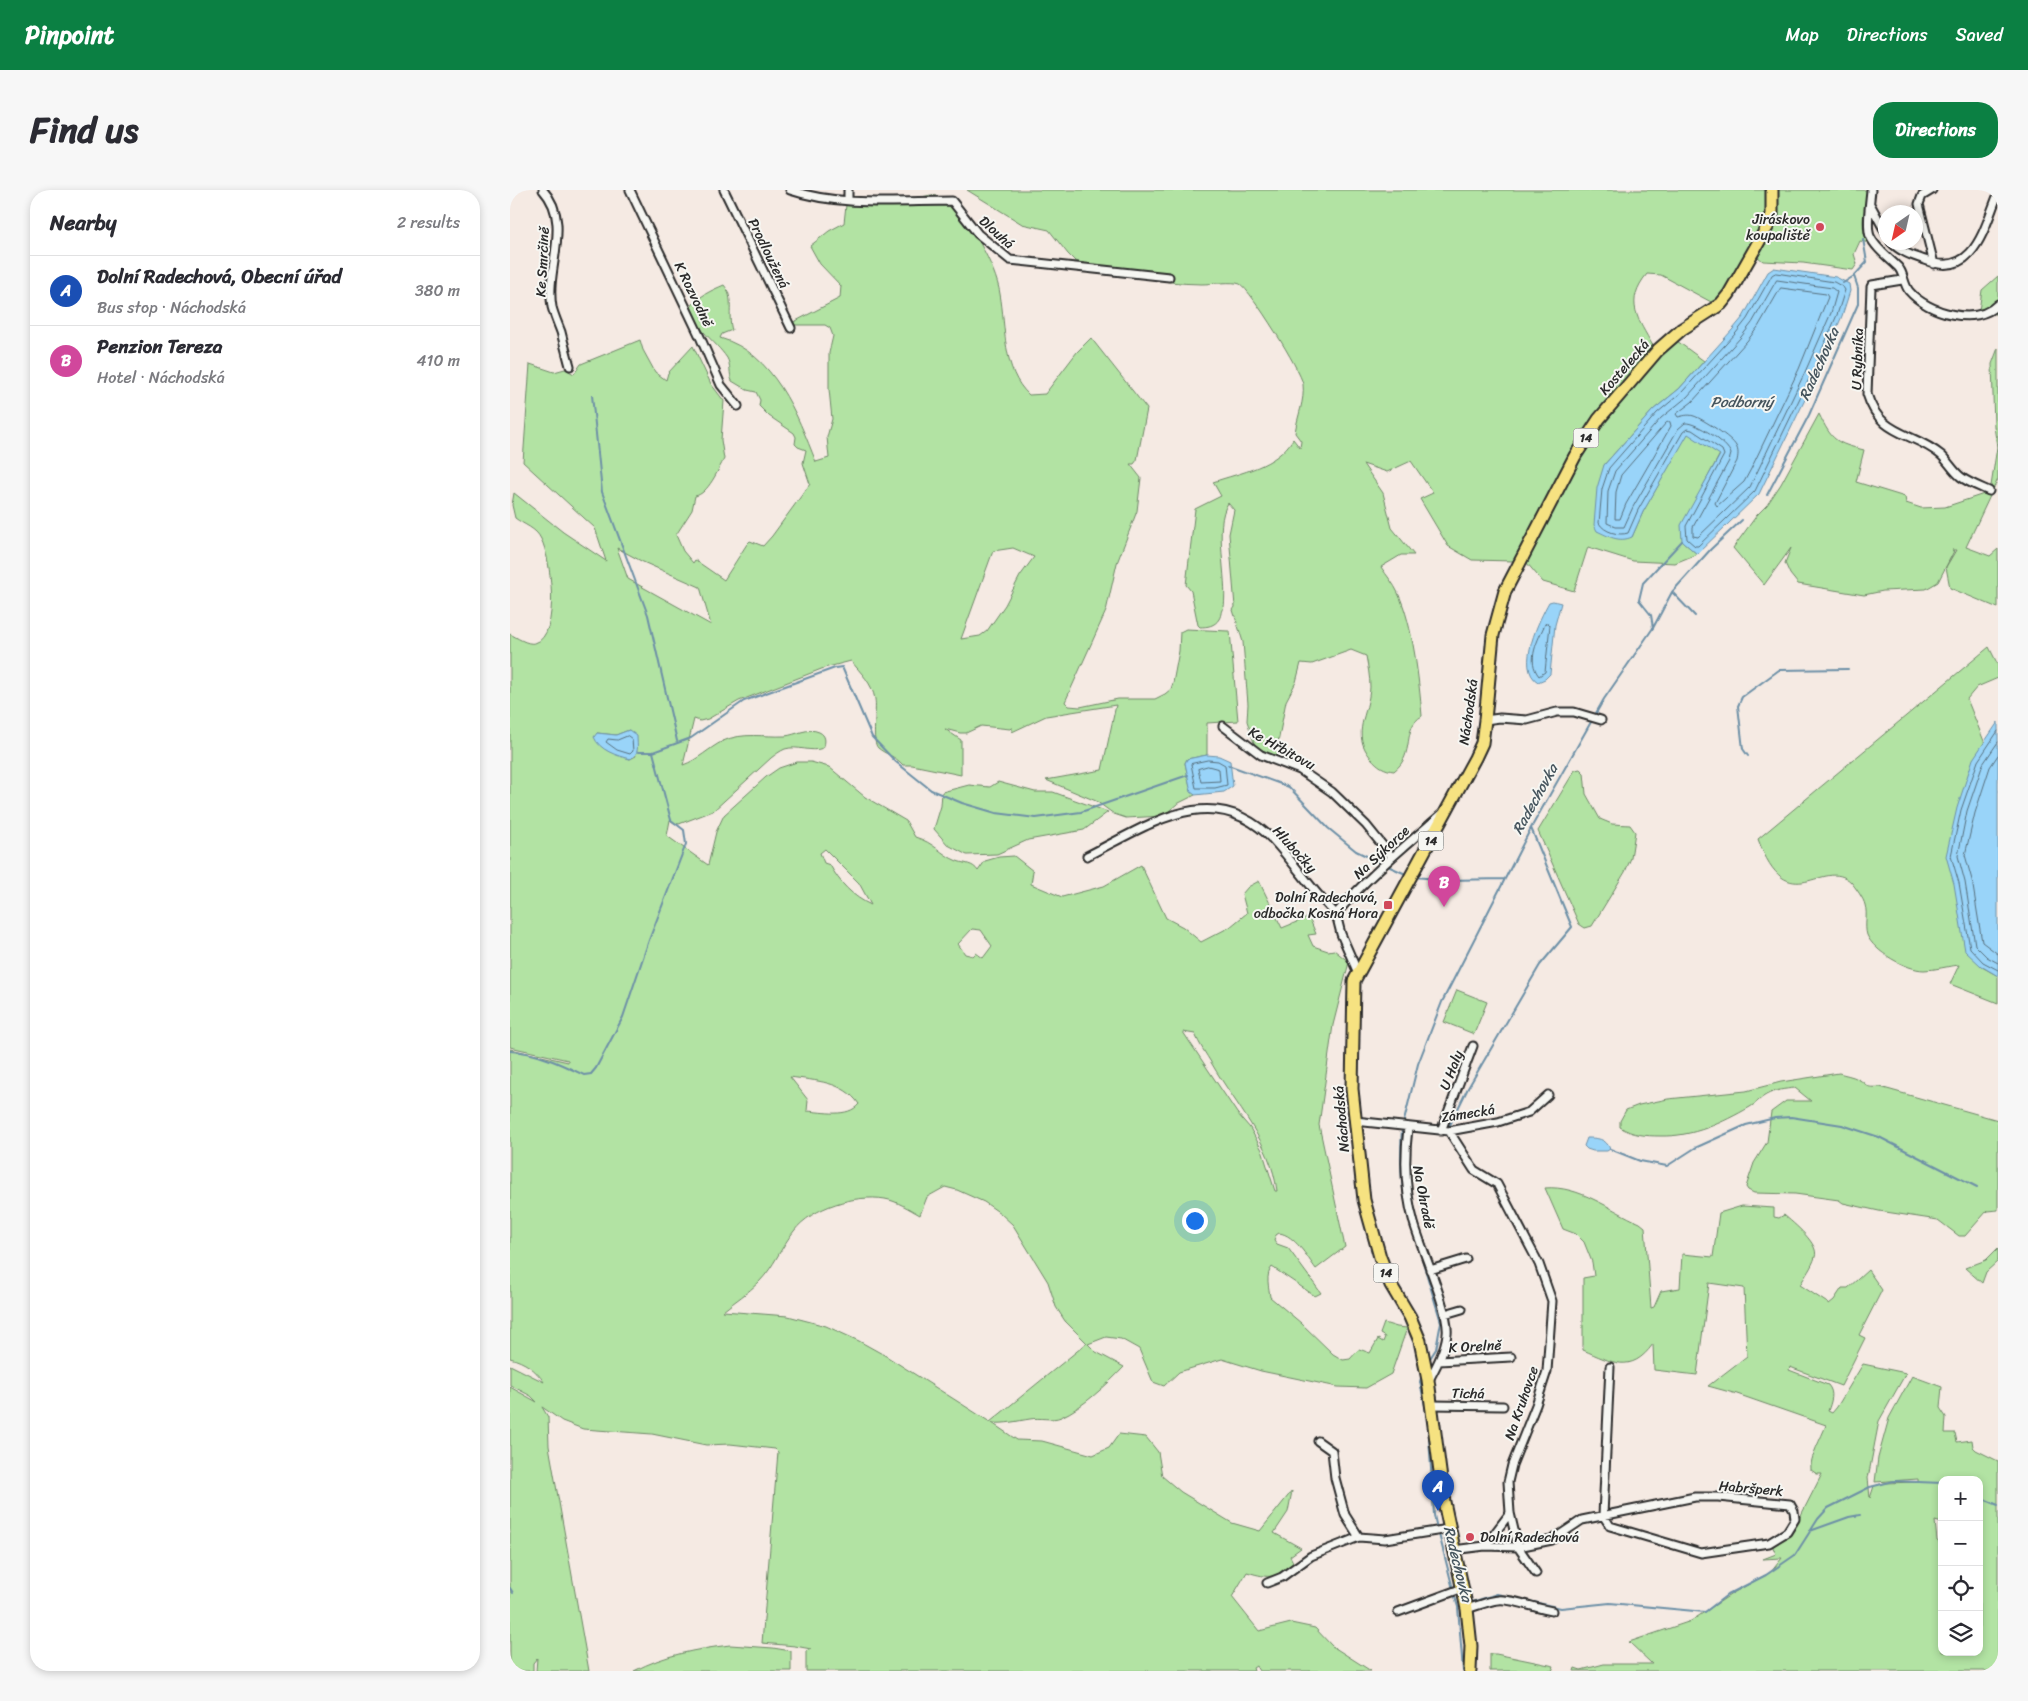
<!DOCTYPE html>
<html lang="en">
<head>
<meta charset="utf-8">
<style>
	:root { --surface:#fff; --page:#f7f7f7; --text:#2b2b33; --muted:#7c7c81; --line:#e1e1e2; --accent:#0b8043 }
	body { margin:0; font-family:Sriracha,sans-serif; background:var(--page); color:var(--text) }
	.controls { position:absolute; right:15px; bottom:15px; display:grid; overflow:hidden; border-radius:10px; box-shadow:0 2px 8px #0003 }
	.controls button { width:45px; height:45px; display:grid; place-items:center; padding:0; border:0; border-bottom:1px solid var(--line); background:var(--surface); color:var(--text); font:25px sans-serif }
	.compass { position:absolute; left:1368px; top:15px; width:45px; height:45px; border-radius:50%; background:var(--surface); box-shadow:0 2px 8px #0003; rotate:214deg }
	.you { position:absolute; left:684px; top:1030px; width:18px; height:18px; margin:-12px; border:4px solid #fff; border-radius:50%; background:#1a73e8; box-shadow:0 0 0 8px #1a73e833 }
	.badge { display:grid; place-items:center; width:32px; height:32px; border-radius:50%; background:var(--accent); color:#fff; font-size:16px; font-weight:700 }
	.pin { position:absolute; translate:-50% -41px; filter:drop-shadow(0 1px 2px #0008) }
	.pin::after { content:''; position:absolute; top:26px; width:18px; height:15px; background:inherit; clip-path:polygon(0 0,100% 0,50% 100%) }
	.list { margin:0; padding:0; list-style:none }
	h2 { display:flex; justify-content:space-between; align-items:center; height:65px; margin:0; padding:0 20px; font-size:21px }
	h2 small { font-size:16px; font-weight:400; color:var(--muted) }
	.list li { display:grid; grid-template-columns:32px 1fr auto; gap:15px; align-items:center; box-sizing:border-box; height:70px; padding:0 20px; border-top:1px solid var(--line) }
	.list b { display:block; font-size:19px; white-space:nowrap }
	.list p { margin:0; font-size:16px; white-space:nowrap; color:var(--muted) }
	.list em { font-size:16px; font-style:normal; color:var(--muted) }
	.icon { flex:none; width:28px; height:28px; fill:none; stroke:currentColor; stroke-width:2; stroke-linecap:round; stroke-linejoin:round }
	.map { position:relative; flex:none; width:1488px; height:1481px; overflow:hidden; border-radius:20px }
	header { display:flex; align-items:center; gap:30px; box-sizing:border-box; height:70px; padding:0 25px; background:var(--accent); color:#fff }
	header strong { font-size:24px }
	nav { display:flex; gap:28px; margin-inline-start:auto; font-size:18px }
	.intro { display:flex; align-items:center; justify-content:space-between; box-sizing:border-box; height:120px; padding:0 30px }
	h1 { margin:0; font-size:35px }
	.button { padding:12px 22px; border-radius:20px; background:var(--accent); color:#fff; font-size:18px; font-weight:700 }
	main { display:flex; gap:30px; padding:0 30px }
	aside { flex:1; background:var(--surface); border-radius:20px; box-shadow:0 2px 8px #0003 }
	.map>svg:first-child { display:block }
</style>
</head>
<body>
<header>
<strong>Pinpoint</strong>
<nav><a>Map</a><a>Directions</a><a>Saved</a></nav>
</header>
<div class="intro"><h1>Find us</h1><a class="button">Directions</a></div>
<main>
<aside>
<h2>Nearby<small>2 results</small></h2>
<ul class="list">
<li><span class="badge" style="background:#1a4fb4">A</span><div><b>Dolní Radechová, Obecní úřad</b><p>Bus stop · Náchodská</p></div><em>380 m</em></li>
<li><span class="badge" style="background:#d1479c">B</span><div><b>Penzion Tereza</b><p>Hotel · Náchodská</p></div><em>410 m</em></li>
</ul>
</aside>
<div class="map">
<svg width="1488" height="1481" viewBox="0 0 1488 1481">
	<rect width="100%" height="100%" fill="#f5eae3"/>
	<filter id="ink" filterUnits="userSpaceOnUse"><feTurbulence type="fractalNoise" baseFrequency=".02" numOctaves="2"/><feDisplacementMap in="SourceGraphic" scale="10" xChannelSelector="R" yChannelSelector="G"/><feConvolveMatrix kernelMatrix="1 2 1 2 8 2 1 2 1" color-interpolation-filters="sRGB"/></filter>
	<g filter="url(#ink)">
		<path fill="#b2e3a3" stroke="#6e8767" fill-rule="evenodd" d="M457 0H1256L1255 30 1215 101 1203 113 1151 85 1137 84C1114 112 1128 129 1143 156L1084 226 1069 247 1003 371 962 370 938 356 910 309 923 303 901 271 877 282 853 274 873 303 882 338 904 365H891L871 377C877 386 884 394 888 403 903 435 909 490 912 526 891 538 906 564 884 581 874 580 868 576 861 568 840 543 859 525 860 497 860 487 858 477 856 466L841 460 802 474 791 473 786 492 776 511 767 558 768 569 745 556 737 531 738 514 733 452 723 420 725 417 719 344 724 320 718 313C703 336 718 387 714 417 710 421 712 424 709 429 705 436 697 437 690 437L688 435 681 401 676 395 685 319 711 306 703 292C732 282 766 277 783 249L790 258 791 251 785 243C787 227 795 211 793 194 791 181 741 100 730 94 723 91 701 94 692 94 649 94 607 82 565 71L558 64 539 40 512 34Z
			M1267 0H1358L1355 40 1360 53 1350 51 1344 64 1347 74 1343 80 1293 73 1253 71 1248 67C1263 40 1270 32 1267 0Z
			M421 5C427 6 435 7 439 11 459 30 486 76 490 104 496 137 492 180 519 205L535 204 567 162 581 148 637 219 627 270 624 274H620L631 288 627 321 607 373 596 421 555 512 559 516 570 517 608 509H645L655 504 661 499 663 493 669 461 670 442 676 439 718 441H720L728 531 697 533V565L677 569 675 573 681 601 685 605 667 614 653 626 616 628 604 624 586 611 536 590 592 580 606 515 536 526 502 542V537L500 539 471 536 456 543H450L435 539 451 550V585L402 575H393C385 566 375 564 368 558 361 551 367 522 365 509 362 493 351 483 341 471L314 478 229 511 198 529 190 531 184 529 173 575C188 570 199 558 213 551 233 542 254 547 275 546 286 545 298 537 309 542 316 545 316 552 313 558 301 563 288 555 275 559 270 561 265 565 261 568L203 621 169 634 164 633 160 630 157 646 198 675 206 642 214 625 256 587 269 578 287 572H301L319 577 355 607 396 631 405 647C425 653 430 664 447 671 455 674 463 673 468 681L475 671 489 667 504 666 523 681 521 694 552 707 594 696 631 675 656 728 673 737 691 752 720 737 737 723 732 704 738 697 749 691 772 738 799 727 806 744 798 745 803 756 818 761 824 760 839 772 823 835 809 935 835 1057 806 1079C797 1067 785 1045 769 1043L766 1045 764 1050 767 1054 778 1058 811 1103 805 1106 762 1077C755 1085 759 1097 760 1107L791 1133 823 1164 833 1170 840 1169 849 1159 860 1163 868 1149 873 1152 875 1147 870 1144 874 1133 887 1137 897 1138 881 1184 856 1198 828 1197 751 1181 712 1169 669 1182 654 1196 643 1192 629 1159 611 1149 596 1147 578 1154 586 1162 614 1177C598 1194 572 1218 551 1227 542 1231 530 1227 520 1229 507 1231 496 1234 482 1233L507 1250 532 1251 583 1265 599 1258 609 1244 636 1247 648 1262 652 1286 671 1302 722 1333 750 1341 782 1301 778 1322 764 1343 791 1358 780 1366 785 1376C764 1388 761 1389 737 1382L722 1407 749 1441 781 1433 805 1438 822 1456 861 1481H749L746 1476 743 1478 744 1481H296V1461L301 1459 285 1456 252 1453 268 1262 265 1259 220 1254 196 1255 142 1244 73 1239 52 1231 32 1217 38 1227 39 1256 79 1481H26L27 1468 23 1473V1481H0V1197L27 1212 21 1206 0 1195V1175L34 1192C25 1179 15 1172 0 1168V859L58 872V870L0 857V444C6 447 17 455 25 453 51 446 41 367 31 349 26 338 14 335 5 328L2 315 4 303 53 342 96 371 85 338 13 272 20 174 44 182 55 179 64 184 71 174 130 150 133 160 145 182 156 190 158 183 183 156 201 194 214 211 211 250 214 269C208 280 198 304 185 306L182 320 166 345 173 361 183 373 185 370 214 390 237 354 240 351 253 356 262 346 300 294 293 273 296 260 288 257 285 254 286 247 284 243 259 226 249 216 250 210 246 202 237 200 222 191C219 184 221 175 217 168 204 149 187 142 181 117 187 107 202 100 214 95 225 108 217 125 222 140L212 144 210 148C264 163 287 224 306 272L319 268 317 247 322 229 319 199V163L323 146 320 138 315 135H278L330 108 331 96 310 74 300 56 319 41 334 33 336 15 366 16ZM107 358 133 372 190 397 201 435 118 389ZM503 358 524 367 510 386 495 415 477 441 470 446 451 449 483 361ZM119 540 126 566 120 569 96 560 87 543 106 545ZM315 659 349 693 361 715C343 707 329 692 320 675L314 673 310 663ZM462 739 471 740 482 756 473 768 466 763 463 766 455 764 448 754ZM673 842 685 844C689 854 696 864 702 874 726 916 761 952 767 1001H765L752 960 740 938 727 923ZM280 887C306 891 333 891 349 914 338 928 313 922 297 921L298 910ZM435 997 447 1000 474 1012 490 1023 503 1035 538 1092 546 1117 555 1131 577 1153 480 1232 376 1166 349 1151 316 1136 278 1126 213 1121C225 1111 238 1103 249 1092 264 1077 271 1057 284 1041 302 1017 346 1004 375 1009 387 1011 399 1019 410 1025L417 1007Z
			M1488 86V126L1481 122 1469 121 1472 100Z
			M1167 151 1194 171 1169 199 1143 220 1094 275 1122 347 1133 322 1178 243 1210 264 1193 296 1172 351 1187 364 1165 373 1123 371 1078 357 1064 401 1033 392 1016 372 1079 254 1129 190 1152 164Z
			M1488 158V289L1456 357 1480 366 1488 359V418L1440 398 1436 377 1446 360H1442L1444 361 1428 392 1416 399 1373 401 1354 405 1288 394 1280 384 1275 373 1281 358 1254 395 1223 358 1247 325 1257 315 1271 294 1309 224C1322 251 1326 253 1354 260L1346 292 1395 307 1396 313 1411 318 1435 317 1474 304 1481 296 1487 257 1484 236 1482 174Z
			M1479 457 1488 475V488L1467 497 1457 509 1482 571 1472 777 1488 786V813L1440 794 1449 775C1438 776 1425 780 1414 780 1397 780 1364 762 1357 745 1354 736 1358 724 1355 715 1354 709 1345 697 1341 692 1313 665 1278 732 1248 649Z
			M1070 579 1074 583 1076 604 1090 629 1102 634 1120 635 1125 642 1121 668 1115 682 1082 736 1075 738 1069 734 1028 641 1065 580Z
			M488 592 525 602H543L598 622 574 640 518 650 487 664 457 665 438 655 424 639 431 616 432 602 459 595 480 597Z
			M947 800 977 812 964 844 934 832Z
			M1329 883C1335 885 1343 886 1348 889 1360 896 1354 898 1370 897L1488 930V1020L1477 1021 1455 1046H1449L1428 1030 1369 1021 1333 1013 1329 1010 1285 1004 1244 1003 1238 1000 1236 997 1244 973 1257 952 1261 922 1276 911H1301L1285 898C1275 899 1265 900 1256 905 1250 908 1246 914 1240 917 1212 933 1183 947 1150 946 1136 946 1122 945 1110 937V931L1116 920 1129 915 1158 909 1236 901 1271 892Z
			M1035 998C1069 995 1100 1020 1130 1033L1135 1037 1141 1118 1144 1117 1151 1101 1170 1098 1172 1064 1203 1067 1209 1023 1232 1016 1264 1018V1027L1269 1028 1274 1025C1283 1033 1310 1054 1305 1067 1302 1077 1295 1086 1290 1095L1319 1114 1324 1110 1332 1098H1338L1358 1080 1372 1100 1349 1145 1355 1148 1331 1196 1280 1177 1279 1180 1318 1195C1325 1203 1321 1212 1318 1221L1322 1223 1327 1217 1353 1174 1396 1183 1369 1231 1358 1288 1360 1308 1364 1296 1374 1293 1408 1292V1289L1365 1292 1368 1268 1379 1228 1402 1186 1432 1197 1430 1218 1436 1227 1435 1243H1445L1447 1252 1462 1250 1463 1257 1466 1260 1488 1271V1481H1064L1065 1478 1071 1480 1094 1474H1142L1119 1452 1181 1431 1223 1403 1261 1382 1272 1368 1253 1369 1266 1364 1261 1353 1287 1333 1312 1284H1307L1301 1280C1299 1268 1312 1247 1316 1235L1227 1204 1198 1196 1237 1166 1234 1098 1199 1093 1187 1185 1144 1180 1143 1154C1121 1185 1102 1172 1073 1160V1088L1084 1086 1082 1072 1074 1052 1066 1044 1053 1039ZM1432 1290H1469V1380L1472 1382 1469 1393V1462H1432V1354L1427 1351 1425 1331 1432 1333Z
			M1488 1058V1071L1476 1082 1472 1093 1455 1078 1476 1070Z
			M220 1455 263 1458 281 1461V1481H124C154 1465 187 1459 220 1455Z
			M980 1464H986L1044 1476 1042 1481H980Z"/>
		<path fill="#99d4f9" stroke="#6d90a7" d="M1264 78 1326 87 1339 94 1340 101 1332 126 1306 187 1249 304 1187 364 1172 351 1171 335 1210 265 1178 244 1133 322 1122 347C1109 353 1098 346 1087 341L1084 335 1087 298 1094 275 1143 220 1169 199 1223 139 1233 127 1258 82Z
			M1043 411 1051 413 1045 435 1040 484 1035 489 1028 492C1005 478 1030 428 1039 412Z
			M1488 532V786L1471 776 1455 761 1444 694 1436 666 1447 618 1463 569Z
			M119 540 127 546C127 557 130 564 120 569 107 566 89 560 84 547L87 543 106 545Z
			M697 565 709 566 720 571 723 596 714 602 685 605 681 602 675 573 677 569Z
			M1077 948C1086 948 1096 948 1100 959L1097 961H1083L1077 959 1074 956Z"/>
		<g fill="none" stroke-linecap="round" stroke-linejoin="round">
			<path stroke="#576f7d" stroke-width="1" d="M1266 83 1324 92 1333 97 1335 100 1327 125 1301 185 1245 301 1188 356H1185L1177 349 1176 336 1214 265 1212 260 1182 240 1177 239 1173 242 1128 320 1118 343C1109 346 1094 342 1089 333L1092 299 1099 278 1147 223 1172 202 1226 143 1237 129 1262 85Z
				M1267 90 1322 98 1327 102 1321 123 1295 182 1240 297 1188 347 1183 346V337L1219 271 1221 264C1218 253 1186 232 1175 233L1168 239 1123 317 1114 337H1106L1097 333 1098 301 1105 281 1151 228 1177 207 1231 147 1242 133Z
				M1271 98 1316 104 1318 107 1289 179 1241 279 1234 292 1207 316 1205 313 1227 271C1228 266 1229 261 1226 256 1222 248 1193 229 1184 226 1178 224 1173 226 1168 227L1166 224 1182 212 1237 151 1248 137Z
				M1160 232 1161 236 1116 314 1110 329H1105L1106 302 1111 285 1156 233Z
				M1038 433 1040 435 1035 482 1029 486C1016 470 1028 450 1035 434Z
				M1488 541 1468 571 1451 620 1441 666 1449 693 1460 758 1473 772 1488 780
				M118 546 122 549 123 561 120 564 107 560 96 552 98 549 107 550Z
				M1488 552 1473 574 1457 621 1448 666 1455 692 1465 755 1477 767 1488 773
				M1488 565 1480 577 1465 623 1455 665 1462 690 1472 752 1488 764
				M698 570 708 571 715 575 717 595 705 598H686L681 574Z
				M698 576 709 579 710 591 691 592 688 579Z"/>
			<path stroke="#6d90a7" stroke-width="2" d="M1333 93 1344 86 1357 72 1353 49
				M82 205 92 302 138 425 167 551
				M1257 305 1299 225 1348 114V98L1344 86
				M1163 403 1185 426
				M1143 438 1141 425 1129 410 1133 393 1172 351
				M128 562H143L181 548 234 511 325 478 332 477 362 547 386 572 421 600 452 613 486 623 526 628 571 622 678 585
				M1238 566 1233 559 1228 516 1232 507 1269 480 1338 479
				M718 575 779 597 818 638 846 661 869 672
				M880 677 898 685
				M905 687 936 690 995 689
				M0 861C26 862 51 874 74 885L81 884 86 878 113 827 139 750 176 654 174 640 161 630 143 562
				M894 931 908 874 932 812 1021 638 1094 509 1143 438 1162 402 1201 359 1232 330
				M939 937 958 898 1030 775 1062 737 1021 638
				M892 938C890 969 890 998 899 1027
				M1100 959 1130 971 1157 976 1185 958 1236 935 1265 928 1281 927 1332 935 1369 947 1467 997
				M906 1049 931 1132 926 1159 919 1170
				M912 1184 910 1192 917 1225
				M918 1232 924 1325 927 1339
				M1469 1307 1488 1315
				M1300 1341 1339 1327 1350 1325
				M929 1344 943 1399
				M0 1398 3 1403
				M944 1404 948 1417 953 1481
				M959 1413 987 1404 1051 1418 1100 1413 1195 1422 1217 1405 1256 1385 1285 1365 1308 1329 1318 1318 1360 1297 1384 1291 1432 1293"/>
			<defs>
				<path id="street" d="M33 0C63 33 35 78 42 117 44 125 48 134 51 142 54 154 57 165 60 176
					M120 0 191 149 211 195 228 216
					M214 0 281 138
					M280 0C330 17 389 11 442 11L468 44 500 70 659 87
					M338 0V10
					M1361 0C1360 12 1356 36 1360 46 1365 58 1379 68 1388 77 1394 83 1393 93 1399 101 1418 123 1466 137 1488 114
					M1422 0 1412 6 1409 14 1424 74
					M1360 14 1376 43
					M1381 52C1390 62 1403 66 1415 70 1464 90 1474 38 1488 4
					M1392 90 1362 95 1361 97 1357 204C1370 247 1402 241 1431 265 1438 271 1443 281 1451 287 1459 293 1470 297 1479 301
					M975 530 990 528 1017 530 1047 522H1064L1091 530
					M713 536 751 565 790 580 822 602 856 635 882 667
					M577 666C639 635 704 587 764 651 786 675 803 702 826 724
					M848 783 831 744 826 724C857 687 895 656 932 624
					M845 931 939 941 988 932 1019 922 1038 905
					M898 938C894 970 895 1002 904 1033 911 1058 940 1123 937 1144 935 1160 927 1175 919 1190
					M931 941 963 856
					M939 941 964 980 987 994 1029 1074 1042 1111 1037 1181 1026 1215 1002 1275 998 1292 1000 1323 1008 1357 1026 1383
					M920 1080 956 1069
					M935 1124 952 1119
					M929 1171 1001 1167
					M922 1215 993 1216
					M808 1251 822 1261 825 1288 835 1325 849 1347
					M975 1356 1000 1323
					M943 1360 975 1356 1008 1357 1042 1350 1072 1330 1185 1307H1208L1280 1314 1284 1321 1285 1329 1277 1342 1259 1353 1191 1363 1100 1336 1093 1325 1100 1177
					M757 1393 772 1387 801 1366 849 1347 875 1349 939 1339
					M957 1419C967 1416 978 1411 988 1410 1002 1408 1027 1419 1042 1421
					M888 1422 953 1398"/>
				<path id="primary" d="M960 1481 961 1456 957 1419 934 1312 918 1190 910 1151 900 1127 881 1095 870 1067 854 1010 842 899 844 791 965 568 972 553 975 530 983 445 995 401 1065 266 1089 229 1148 160 1172 139 1211 114 1219 104 1260 32 1262 24V0"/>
			</defs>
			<use href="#street" stroke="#2b2b2b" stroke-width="11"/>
			<use href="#primary" stroke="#2b2b2b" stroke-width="15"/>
			<use href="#street" stroke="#f6f6f2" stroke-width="7"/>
			<use href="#primary" stroke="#f6e281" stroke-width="11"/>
		</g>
	</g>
	<g fill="#d1495b" stroke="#f6f6f2" stroke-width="2">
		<circle cx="1310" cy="37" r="5"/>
		<rect x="873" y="710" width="10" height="10" rx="2.5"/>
		<circle cx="960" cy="1347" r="5"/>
	</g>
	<g text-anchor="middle" stroke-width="4" stroke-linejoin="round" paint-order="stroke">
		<g fill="#f6f6f2" stroke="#686867" stroke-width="1">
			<rect x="1063.5" y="238.5" width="25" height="19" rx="4"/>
			<rect x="908.5" y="641.5" width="25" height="19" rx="4"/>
			<rect x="863.5" y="1073.5" width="25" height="19" rx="4"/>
		</g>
		<g font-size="12" font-weight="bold" fill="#2b2b2b">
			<text x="1076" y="252">14</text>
			<text x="921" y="655">14</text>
			<text x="876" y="1087">14</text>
		</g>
		<g font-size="14" fill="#2b2b2b" stroke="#f6f6f2" text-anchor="end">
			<text x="1300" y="34">Jiráskovo<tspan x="1300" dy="16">koupaliště</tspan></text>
			<text x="868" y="712">Dolní Radechová,<tspan x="868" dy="16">odbočka Kosná Hora</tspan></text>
			<text x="970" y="1352" text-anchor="start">Dolní Radechová</text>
		</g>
		<g font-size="14" fill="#2b2b2b" stroke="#f6f6f2">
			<text transform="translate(487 42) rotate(42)" y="5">Dlouhá</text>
			<text transform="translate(259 63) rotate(64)" y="5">Prodloužená</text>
			<text transform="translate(32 72) rotate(-87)" y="5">Ke Smrčině</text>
			<text transform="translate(184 104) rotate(64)" y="5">K Rozvodně</text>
			<text transform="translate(1347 169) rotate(-88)" y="5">U Rybníka</text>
			<text transform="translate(1114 177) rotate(-49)" y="5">Kostelecká</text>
			<text transform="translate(958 522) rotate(-82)" y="5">Náchodská</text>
			<text transform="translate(772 558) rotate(29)" y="5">Ke Hřbitovu</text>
			<text transform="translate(785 659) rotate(48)" y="5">Hlubočky</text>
			<text transform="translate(871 662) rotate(-43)" y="5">Na Sýkorce</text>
			<text transform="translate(941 880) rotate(-69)" y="5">U Haly</text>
			<text transform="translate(958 923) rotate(-9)" y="5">Zámecká</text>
			<text transform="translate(831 929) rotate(-95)" y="5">Náchodská</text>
			<text transform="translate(914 1007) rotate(79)" y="5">Na Ohradě</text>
			<text transform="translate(965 1156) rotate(-3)" y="5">K Orelně</text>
			<text transform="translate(958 1203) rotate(1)" y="5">Tichá</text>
			<text transform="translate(1011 1213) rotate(-71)" y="5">Na Kruhovce</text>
			<text transform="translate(1241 1298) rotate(5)" y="5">Habršperk</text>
		</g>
		<g font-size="15" font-style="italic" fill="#46555e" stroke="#f6f6f2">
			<text transform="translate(1309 174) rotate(-66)" y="5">Radechovka</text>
			<text x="1232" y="217">Podborný</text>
			<text transform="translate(1025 609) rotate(-61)" y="5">Radechovka</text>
			<text transform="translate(948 1374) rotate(76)" y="5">Radechovka</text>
		</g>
	</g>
</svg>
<div class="controls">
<button>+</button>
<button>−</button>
<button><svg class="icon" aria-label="locate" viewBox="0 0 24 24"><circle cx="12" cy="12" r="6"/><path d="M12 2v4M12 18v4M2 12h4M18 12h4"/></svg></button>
<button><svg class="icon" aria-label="layers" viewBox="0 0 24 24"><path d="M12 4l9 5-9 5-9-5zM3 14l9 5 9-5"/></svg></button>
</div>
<svg class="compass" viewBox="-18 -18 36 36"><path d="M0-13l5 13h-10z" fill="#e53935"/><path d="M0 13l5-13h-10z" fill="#7c7c81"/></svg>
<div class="you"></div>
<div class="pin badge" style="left:928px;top:1321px;background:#1a4fb4">A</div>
<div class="pin badge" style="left:934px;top:717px;background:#d1479c">B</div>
</div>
</main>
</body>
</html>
